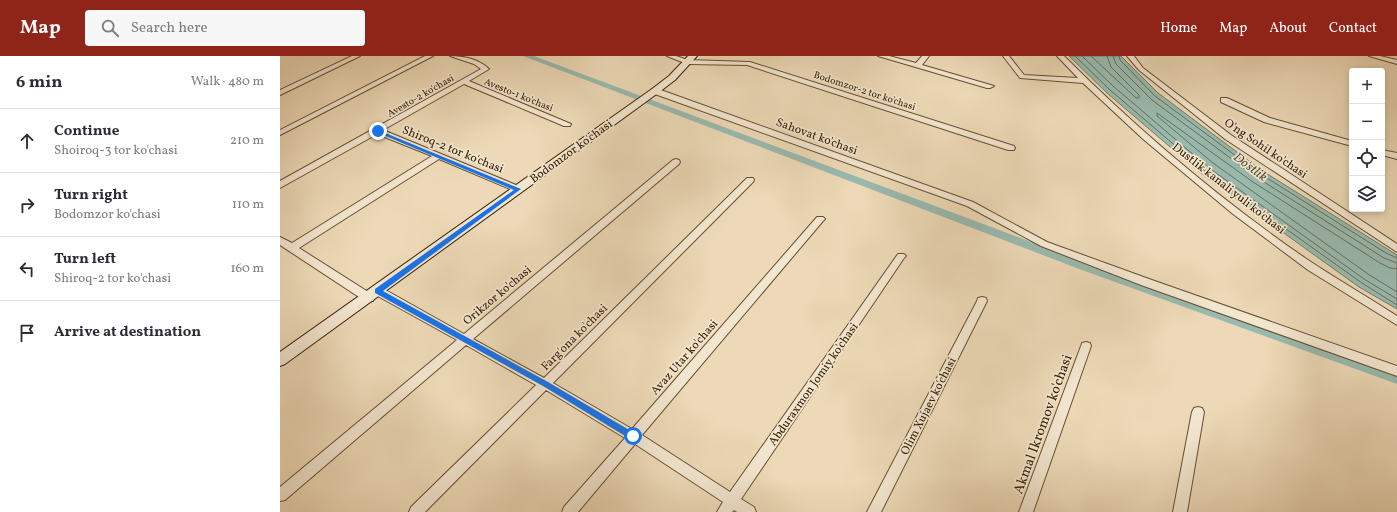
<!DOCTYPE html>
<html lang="en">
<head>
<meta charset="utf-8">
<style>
	:root { --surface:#fff; --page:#f7f7f7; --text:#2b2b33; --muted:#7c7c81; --line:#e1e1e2; --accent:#8f2418 }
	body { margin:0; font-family:Vollkorn,serif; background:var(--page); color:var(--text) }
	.controls { position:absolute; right:12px; top:12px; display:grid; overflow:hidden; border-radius:4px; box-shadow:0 2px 6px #0003 }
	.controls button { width:36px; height:36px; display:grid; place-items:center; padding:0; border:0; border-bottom:1px solid var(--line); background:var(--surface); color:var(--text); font:20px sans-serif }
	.stop { position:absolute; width:12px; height:12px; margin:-9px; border:3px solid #1a73e8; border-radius:50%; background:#fff }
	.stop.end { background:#1a73e8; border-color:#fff; box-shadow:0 1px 4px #0008 }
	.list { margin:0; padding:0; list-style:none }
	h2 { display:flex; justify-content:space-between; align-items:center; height:52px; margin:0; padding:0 16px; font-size:17px }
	h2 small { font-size:13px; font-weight:400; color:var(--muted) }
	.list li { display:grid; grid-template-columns:26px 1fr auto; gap:12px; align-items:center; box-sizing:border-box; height:64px; padding:0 16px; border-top:1px solid var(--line) }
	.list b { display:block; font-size:15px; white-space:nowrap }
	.list p { margin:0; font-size:13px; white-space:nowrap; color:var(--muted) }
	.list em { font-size:13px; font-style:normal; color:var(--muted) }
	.icon { flex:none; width:22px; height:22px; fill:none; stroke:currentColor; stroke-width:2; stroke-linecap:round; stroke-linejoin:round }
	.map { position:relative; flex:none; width:1117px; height:456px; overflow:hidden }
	header { display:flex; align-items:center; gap:24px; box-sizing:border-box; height:56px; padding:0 20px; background:var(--accent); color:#fff }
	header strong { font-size:19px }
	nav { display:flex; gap:22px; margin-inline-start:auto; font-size:14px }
	.search { width:280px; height:36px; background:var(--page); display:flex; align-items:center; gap:10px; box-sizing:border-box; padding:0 14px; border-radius:4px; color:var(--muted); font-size:15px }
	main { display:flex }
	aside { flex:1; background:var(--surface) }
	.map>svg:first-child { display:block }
</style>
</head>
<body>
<header>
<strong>Map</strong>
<div class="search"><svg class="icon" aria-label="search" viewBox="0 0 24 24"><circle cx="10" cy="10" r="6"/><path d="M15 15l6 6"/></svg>Search here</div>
<nav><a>Home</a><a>Map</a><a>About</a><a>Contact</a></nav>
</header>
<main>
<aside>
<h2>6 min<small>Walk · 480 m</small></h2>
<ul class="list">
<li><svg class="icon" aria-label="ahead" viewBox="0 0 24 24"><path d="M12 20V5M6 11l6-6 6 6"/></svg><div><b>Continue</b><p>Shoiroq-3 tor ko'chasi</p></div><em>210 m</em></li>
<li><svg class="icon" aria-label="right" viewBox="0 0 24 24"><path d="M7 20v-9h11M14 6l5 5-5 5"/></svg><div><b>Turn right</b><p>Bodomzor ko'chasi</p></div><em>110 m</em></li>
<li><svg class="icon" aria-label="left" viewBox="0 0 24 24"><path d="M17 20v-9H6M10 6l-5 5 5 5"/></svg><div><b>Turn left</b><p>Shiroq-2 tor ko'chasi</p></div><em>160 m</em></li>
<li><svg class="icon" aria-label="arrive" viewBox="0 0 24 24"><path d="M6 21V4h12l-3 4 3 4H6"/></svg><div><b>Arrive at destination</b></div></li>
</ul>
</aside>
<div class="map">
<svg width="1117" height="456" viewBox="0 0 1117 456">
	<rect width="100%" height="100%" fill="#edd9b7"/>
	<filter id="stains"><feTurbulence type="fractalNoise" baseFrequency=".005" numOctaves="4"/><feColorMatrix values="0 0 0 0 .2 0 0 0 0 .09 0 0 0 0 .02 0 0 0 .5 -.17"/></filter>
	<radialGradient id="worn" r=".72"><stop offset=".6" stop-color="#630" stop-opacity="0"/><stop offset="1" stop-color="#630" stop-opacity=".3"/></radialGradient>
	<path fill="#99baaf" stroke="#737d6a" d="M789 0H841L878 37 981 114 1117 199V253L1079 231 923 119 827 37Z"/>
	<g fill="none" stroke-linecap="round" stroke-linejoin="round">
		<path stroke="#696e59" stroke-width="1" d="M795 0 830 34 926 116 1082 227 1117 249
			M802 0 833 30 929 112 1084 223 1117 243
			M811 0 856 42H859V39L831 11 827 0
			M833 0 836 8 872 44 976 121 1104 202 1117 207
			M839 0 840 4 875 40 979 117 1106 197 1117 202
			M1117 213 1110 212 1100 207 973 126 877 57V60L933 107 1088 218 1117 236"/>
		<path fill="#99baaf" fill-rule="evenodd" d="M243 0H254L810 208 1117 318V328L802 214Z"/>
		<defs>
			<path id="street" d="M72 0H80L0 39V34Z
				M145 0H153L0 79V74Z
				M170 0C183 0 199 3 209 13L189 25 291 68 290 70H284L184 28 103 74 241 131 242 133 241 135H235L159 103 19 192 93 239 94 242 93 245H85L0 189V181L12 187 152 100 97 78 0 132V125L201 13 194 8Z
				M387 0H396L408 4 470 6 734 90 735 92 734 94H728L467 9 407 8Z
				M598 0H609L636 7 642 0H649L642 9 714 30 710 32H707Z
				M723 0H729L744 19 798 22 777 0H784C858 74 938 142 1025 202 1055 222 1086 240 1117 260V269L1028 214 953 158 863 83 803 27 740 22Z
				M847 0H854L863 12 951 79 1117 188V196L945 83 859 14Z
				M1089 0H1100L1117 4V8Z
				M372 33H378L693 146 767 186 869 223 1117 310V320L861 229 761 190 687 150 372 37Z
				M941 42H947L990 62 1072 85V90L984 66 941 46Z
				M1102 94 1117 97V103L1102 99Z
				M396 103 399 104 400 106 399 108 193 283 264 322 467 122H473L474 124 473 126 273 327 352 373 537 161H543L545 163 543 165 362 379 450 436 618 198H624L626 200 624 202 461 443 474 451 476 456H457L454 454 452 456H437L443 446 355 388 298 456H282L284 451 345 382 266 334 145 456H129L131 451 256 329 186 289 5 444 0 445V431L177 284 94 238 93 235 94 232H102L184 278 393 104Z
				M702 241 706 242 707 245 601 456H587L697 245 698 242Z
				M806 286 810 287 811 290 753 456H739L801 290 802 287Z
				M918 351 922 352 924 356 907 456H893L912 356 914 352Z"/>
			<path id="secondary" d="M408 0H417L395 24 378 37 5 308 0 310V296L372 33 389 20Z"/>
		</defs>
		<use href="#street" stroke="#664f30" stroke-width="2"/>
		<use href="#secondary" stroke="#392103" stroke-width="2"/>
		<use href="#street" fill="#f3e6d0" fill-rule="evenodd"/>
		<use href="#secondary" fill="#f3e6d0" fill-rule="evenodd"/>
	</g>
	<path fill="#1a73e8" d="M98 74 241 133 103 235 268 326 356 378V383H350L263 330 95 237V233L234 134 96 76 95 75Z"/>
	<g text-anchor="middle" stroke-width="3.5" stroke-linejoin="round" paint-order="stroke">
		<g font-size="10" fill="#392103" stroke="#f3e6d0">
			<text transform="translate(585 34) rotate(18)" y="4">Bodomzor-2 tor ko'chasi</text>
			<text transform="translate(239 38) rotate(22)" y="4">Avesto-1 ko'chasi</text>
			<text transform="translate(140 39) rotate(-30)" y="4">Avesto-2 ko'chasi</text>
		</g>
		<g font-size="12" fill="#392103" stroke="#f3e6d0">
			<text transform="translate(537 80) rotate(20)" y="4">Sahovat ko'chasi</text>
			<text transform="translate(986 92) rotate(34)" y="4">O'ng Sohil ko'chasi</text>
			<text transform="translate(173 93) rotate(22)" y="4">Shiroq-2 tor ko'chasi</text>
			<text transform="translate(291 95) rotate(-36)" y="4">Bodomzor ko'chasi</text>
			<text transform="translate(949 132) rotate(38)" y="4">Dustlik kanali yuli ko'chasi</text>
			<text transform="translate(217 239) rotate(-40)" y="4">Orikzor ko'chasi</text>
			<text transform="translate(294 281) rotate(-45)" y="4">Farg'ona ko'chasi</text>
			<text transform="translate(404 301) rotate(-49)" y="4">Avaz Utar ko'chasi</text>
			<text transform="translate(533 328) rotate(-55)" y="4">Abduraxmon Jomiy ko'chasi</text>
			<text transform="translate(648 350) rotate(-63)" y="4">Olim Xujaev ko'chasi</text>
		</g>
		<g font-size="13" font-style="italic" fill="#564f37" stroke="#f3e6d0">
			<text transform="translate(971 110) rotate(37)" y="5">Do'stlik</text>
		</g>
		<g font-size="14" fill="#392103" stroke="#f3e6d0">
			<text transform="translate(762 368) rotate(-70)" y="5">Akmal Ikromov ko'chasi</text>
		</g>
	</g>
	<rect width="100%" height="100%" filter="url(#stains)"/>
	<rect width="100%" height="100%" fill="url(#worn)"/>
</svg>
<div class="controls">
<button>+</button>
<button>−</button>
<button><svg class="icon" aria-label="locate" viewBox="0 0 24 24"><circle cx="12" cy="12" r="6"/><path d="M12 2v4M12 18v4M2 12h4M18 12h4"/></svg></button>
<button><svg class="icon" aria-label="layers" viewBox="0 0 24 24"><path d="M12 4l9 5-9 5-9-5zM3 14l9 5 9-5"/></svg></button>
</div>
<div class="stop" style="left:353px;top:380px"></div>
<div class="stop end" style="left:98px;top:75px"></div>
</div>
</main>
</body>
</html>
